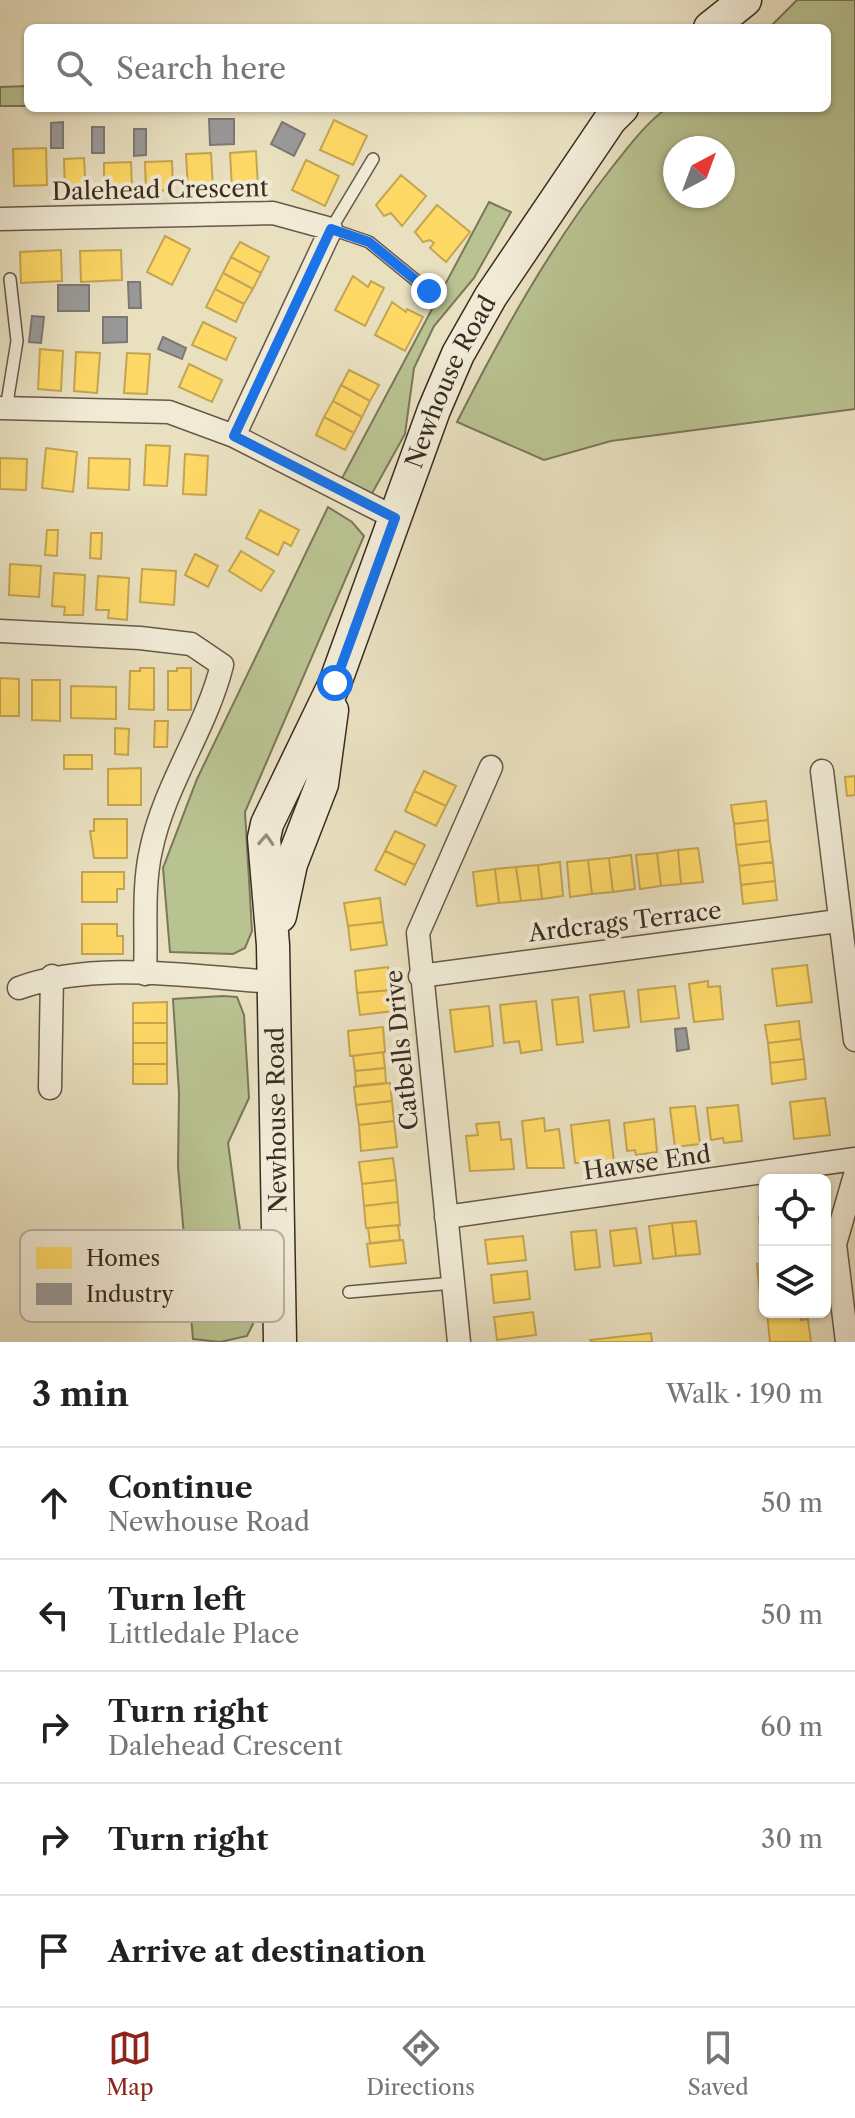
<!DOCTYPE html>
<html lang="en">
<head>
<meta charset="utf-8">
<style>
	:root { --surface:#fff; --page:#f6f6f6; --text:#222; --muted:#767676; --line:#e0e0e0; --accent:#8f2418 }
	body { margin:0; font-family:"Libre Caslon Text",serif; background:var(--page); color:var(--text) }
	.controls { position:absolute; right:24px; bottom:24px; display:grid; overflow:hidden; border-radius:12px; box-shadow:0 2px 6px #0004 }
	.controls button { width:72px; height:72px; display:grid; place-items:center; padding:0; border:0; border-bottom:2px solid var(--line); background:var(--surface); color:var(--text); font:40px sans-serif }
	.compass { position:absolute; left:663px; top:136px; width:72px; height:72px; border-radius:50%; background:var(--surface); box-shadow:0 2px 6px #0004; rotate:41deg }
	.stop { position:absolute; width:24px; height:24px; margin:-18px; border:6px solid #1a73e8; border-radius:50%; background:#fff }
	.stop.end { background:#1a73e8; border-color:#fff; box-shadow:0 2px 8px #0008 }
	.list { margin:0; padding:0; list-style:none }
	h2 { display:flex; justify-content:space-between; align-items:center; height:104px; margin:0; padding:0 32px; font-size:34px }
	h2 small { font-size:26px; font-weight:400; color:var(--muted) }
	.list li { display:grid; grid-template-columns:52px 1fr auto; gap:24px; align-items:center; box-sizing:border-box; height:112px; padding:0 32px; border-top:2px solid var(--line) }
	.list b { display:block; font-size:30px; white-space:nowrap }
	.list p { margin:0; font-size:26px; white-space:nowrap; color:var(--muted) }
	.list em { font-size:26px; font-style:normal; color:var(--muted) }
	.icon { flex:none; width:44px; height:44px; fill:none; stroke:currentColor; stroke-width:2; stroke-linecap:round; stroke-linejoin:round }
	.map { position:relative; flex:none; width:855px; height:1342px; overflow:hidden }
	.search { position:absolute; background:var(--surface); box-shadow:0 2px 6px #0004; left:24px; right:24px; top:24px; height:88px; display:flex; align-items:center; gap:20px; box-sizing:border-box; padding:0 28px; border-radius:12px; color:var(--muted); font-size:30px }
	.sheet { height:664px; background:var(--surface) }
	nav { display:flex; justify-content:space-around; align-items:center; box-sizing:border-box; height:112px; border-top:2px solid var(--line); background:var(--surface); font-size:22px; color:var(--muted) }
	nav a { display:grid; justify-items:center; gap:4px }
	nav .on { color:var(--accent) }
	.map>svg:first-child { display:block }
</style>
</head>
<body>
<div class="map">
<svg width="855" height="1342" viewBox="0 0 855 1342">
	<rect width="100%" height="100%" fill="#e9e0c0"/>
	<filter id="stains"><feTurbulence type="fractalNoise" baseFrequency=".0025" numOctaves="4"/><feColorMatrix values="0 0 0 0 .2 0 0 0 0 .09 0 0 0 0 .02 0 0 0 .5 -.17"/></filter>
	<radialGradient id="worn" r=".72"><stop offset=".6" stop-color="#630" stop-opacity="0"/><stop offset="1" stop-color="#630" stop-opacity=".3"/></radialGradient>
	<path fill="#b9c291" stroke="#7a775a" stroke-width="2" fill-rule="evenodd" d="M797 0H855V409L611 441 544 460 457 422C502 333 551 245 613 166 630 145 645 124 667 108H827V28H769ZM723 148V196H675V148Z
		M28 86V106H0V87Z
		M489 202 511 212 474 278 434 326 414 368 405 434 370 497 340 482Z
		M328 507 352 522 364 536 245 812 252 931 245 948 233 954 170 952 163 868 197 779Z
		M223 996 237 997 244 1015 249 1098 228 1143 253 1324 247 1336 220 1342 193 1339 178 1167 179 1093 173 999Z"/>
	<path fill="#ffd966" stroke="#c4a552" stroke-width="2" d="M334 120 367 136 353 165 320 150Z
		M46 148 47 185 14 186 13 149Z
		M256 151 258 187 232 188 230 153Z
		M211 153 213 189 188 190 186 154Z
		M84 158 86 194 65 195 64 159Z
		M306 160 339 176 325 206 292 190Z
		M172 161 173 190 146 191 145 162Z
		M131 162 132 190 104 192V163Z
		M401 175 426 196 402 226 391 213 384 216 376 205Z
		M437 205 470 232 446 262 430 248 434 243 430 240 423 242 415 232Z
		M165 236 190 249 172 285 147 272Z
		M240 242 269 257 261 273 231 257Z
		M61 250 62 281 21 283 20 252Z
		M121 250 122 280 81 282 80 251Z
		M231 257 261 273 253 289 223 273Z
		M223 273 253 289 244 304 215 289Z
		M353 276 368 287 371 281 384 288 365 326 335 310Z
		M215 289 244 304 236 322 206 307Z
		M392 302 406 312 407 309 423 317 405 351 375 335Z
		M203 322 236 338 226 360 192 345Z
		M40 349 63 351 61 391 38 389Z
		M76 352 100 353 97 393 74 391Z
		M127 353 150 354 147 394 124 393Z
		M189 364 222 380 212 402 179 387Z
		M349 370 379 385 370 401 341 385Z
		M341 385 370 401 362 417 333 401Z
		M333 401 362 417 354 433 324 417Z
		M324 417 354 433 345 450 316 435Z
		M146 445 170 446 167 486 144 485Z
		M46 448 77 452 73 492 42 488Z
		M185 454 208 456 206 495 183 494Z
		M0 458 27 459 26 490 0 489Z
		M89 458 130 459 129 490 88 488Z
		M260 510 299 530 291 546 284 542 278 555 246 538Z
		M47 530H58L57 556 45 555Z
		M91 533H102L101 559 90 558Z
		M241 551 274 571 261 591 229 571Z
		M195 554 218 566 208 587 185 575Z
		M10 564 41 566 39 597 9 595Z
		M142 569 176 571 174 605 140 602Z
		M54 573 85 575 83 615H64L65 607 52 606Z
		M98 576 129 578 127 620 108 618 109 610H96Z
		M140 668H154V710L129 709 130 671H140Z
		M177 668H191V710H168V671H177Z
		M0 678 19 679V716H0Z
		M32 680H60V721L32 720Z
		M71 686 116 687V719L71 718Z
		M155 721H168L167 747H154Z
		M115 728 129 729 128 755 115 754Z
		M64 755H92V769H64Z
		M141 768V805H108V769Z
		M424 771 456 786 446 806 414 791Z
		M855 776V795L847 796 845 777Z
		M414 791 446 806 436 826 405 811Z
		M766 801 768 820 734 824 731 805Z
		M94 819H127V858H94L90 831H94Z
		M768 820 770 841 736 845 734 824Z
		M395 831 425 845 415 865 385 851Z
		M770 841 773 862 739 866 736 845Z
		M698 848 703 882 681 884 678 850Z
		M678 850 681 884 661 886 657 853Z
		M385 851 415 865 405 885 375 870Z
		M657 853 661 886 640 889 636 855Z
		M631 855 635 889 613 892 609 858Z
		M609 858 613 892 592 894 588 860Z
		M588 860 592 894 570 897 567 862Z
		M560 862 563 896 542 899 538 865Z
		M773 862 775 881 741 885 739 866Z
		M538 865 542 899 521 901 516 867Z
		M516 867 521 901 499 903 495 869Z
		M495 869 499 903 477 906 473 872Z
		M82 872H124V889H117V902H82Z
		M775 881 777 900 743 904 741 885Z
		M380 898 383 922 348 926 344 903Z
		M383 922 387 945 351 950 348 926Z
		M82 924H117V936H123V954H82Z
		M807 965 812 1002 777 1006 772 969Z
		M388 967 391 990 357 993 355 971Z
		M708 981V987L720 986 723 1019 694 1022 689 984Z
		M675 986 679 1018 641 1022 638 990Z
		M391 990 393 1011 360 1015 357 993Z
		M624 991 629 1027 594 1031 590 995Z
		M578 997 583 1042 557 1045 552 1000Z
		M536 1001 542 1050 521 1053 519 1041 504 1043 500 1005Z
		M167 1002V1023H133V1003Z
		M489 1006 493 1046 455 1052 450 1010Z
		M799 1021 801 1039 768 1043 765 1025Z
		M133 1023H167V1043H133Z
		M383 1027 385 1052 350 1056 348 1031Z
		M801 1039 804 1059 770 1063 768 1043Z
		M133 1043H167V1064H133Z
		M383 1052 385 1068 355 1071 353 1056Z
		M804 1059 806 1079 772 1084 770 1063Z
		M133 1064H167V1084H133Z
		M385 1068 386 1083 356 1086 355 1071Z
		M390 1083 392 1101 356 1105 354 1087Z
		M825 1098 830 1135 794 1139 790 1102Z
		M392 1101 394 1121 359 1125 356 1105Z
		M738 1105 742 1141 724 1143 723 1138 711 1140 707 1108Z
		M695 1106 700 1144 675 1147 670 1108Z
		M544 1118 545 1131 559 1129 564 1168H527L522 1121Z
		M654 1119 657 1152 636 1155 635 1150 627 1151 624 1123Z
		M609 1120 614 1162 575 1163 571 1125Z
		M394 1121 397 1147 361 1151 359 1125Z
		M499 1122 501 1140 511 1139 514 1169 470 1171 466 1136 478 1135 476 1124Z
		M393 1158 396 1180 362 1184 359 1162Z
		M396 1180 398 1202 364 1206 362 1184Z
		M398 1202 400 1225 366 1228 364 1206Z
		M765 1216V1254H763L759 1217Z
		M696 1221 700 1254 676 1256 672 1223Z
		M672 1223 676 1256 653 1259 649 1226Z
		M398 1225 400 1240 370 1243 368 1228Z
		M636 1228 641 1263 614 1266 610 1231Z
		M596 1230 600 1267 575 1270 571 1232Z
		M523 1236 526 1260 488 1264 485 1240Z
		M403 1240 406 1263 370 1267 367 1244Z
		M765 1263V1294L760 1295 757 1264Z
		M527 1271 530 1299 494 1303 491 1275Z
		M533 1312 536 1335 497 1340 494 1317Z
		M767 1312H800L801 1320 808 1319 811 1342H770Z
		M651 1333 652 1342H591L590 1340Z"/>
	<path fill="#999" stroke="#7c7876" stroke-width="2" d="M209 119H234V144L210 145Z
		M63 122V148H51V123Z
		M282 122 305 134 294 156 271 144Z
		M92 127H104V153H92Z
		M134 129H146V155L134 156Z
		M128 282H140L141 308H129Z
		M58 285H89V311H58Z
		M32 316 44 317 41 343 29 342Z
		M103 317H127V342L103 343Z
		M163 337 186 348 182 359 158 349Z
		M686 1028 689 1049 677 1051 675 1029Z"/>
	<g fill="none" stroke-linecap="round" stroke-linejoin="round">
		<defs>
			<path id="lane" d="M373 159 331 229 369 242 429 291
				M6 409 17 341 10 279
				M349 1292 453 1283"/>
			<path id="street" d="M0 219 273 213 331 229 234 436
				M0 408 169 412 234 436 395 518
				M0 631 140 638 191 644 222 665C206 729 164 786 151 850 142 889 147 935 145 974
				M822 771 855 1040
				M420 976 838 921
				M19 988C97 960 192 977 274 982
				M50 1088 52 976
				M446 1217 855 1159
				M459 1342 418 933 491 767
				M847 1342 835 1244 855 1175"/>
			<g id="secondary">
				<path d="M710 28 745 0"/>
				<path d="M280 916 291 864 322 784 332 710"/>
				<path id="s1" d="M280 1342 273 945 264 838 267 824 335 683 434 410 458 354 491 296 610 120 622 108"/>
			</g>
		</defs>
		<use href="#lane" stroke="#66594a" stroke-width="14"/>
		<use href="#street" stroke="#66594a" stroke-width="25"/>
		<use href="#secondary" stroke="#3a2c23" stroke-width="35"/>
		<use href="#lane" stroke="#f1ebd6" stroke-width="11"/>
		<use href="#street" stroke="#f1ebd6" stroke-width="22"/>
		<use href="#secondary" stroke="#f1ebd6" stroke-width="32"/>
	</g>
	<defs><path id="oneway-chevron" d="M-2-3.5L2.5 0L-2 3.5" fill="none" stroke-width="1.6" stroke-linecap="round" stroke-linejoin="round" transform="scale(2)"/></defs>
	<use stroke="#968c7c" href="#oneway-chevron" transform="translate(266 840) rotate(-87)"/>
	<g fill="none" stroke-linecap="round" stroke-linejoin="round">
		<path stroke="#1a73e8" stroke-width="10" d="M335 683 395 518 234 436 331 229 369 242 429 291"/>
	</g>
	<g text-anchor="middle" stroke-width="8" stroke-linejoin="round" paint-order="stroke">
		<g font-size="24" fill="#3a2c23" stroke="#f1ebd6">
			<text transform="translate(160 190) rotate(-1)" y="8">Dalehead Crescent</text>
			<text dy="8" stroke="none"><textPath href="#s1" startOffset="998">Newhouse Road</textPath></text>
			<text transform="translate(625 922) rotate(-7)" y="8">Ardcrags Terrace</text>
			<text transform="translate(402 1050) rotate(-96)" y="8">Catbells Drive</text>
			<text transform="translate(277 1120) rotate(-91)" y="8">Newhouse Road</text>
			<text transform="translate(647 1163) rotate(-8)" y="8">Hawse End</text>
		</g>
	</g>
	<rect x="20" y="1230" width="264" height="92" rx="12" fill="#f1ebd6" stroke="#bab2a0" stroke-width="2"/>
	<rect x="36" y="1247" width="36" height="22" fill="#ffd966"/>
	<rect x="36" y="1283" width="36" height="22" fill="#999"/>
	<g font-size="22" fill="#3a2c23">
		<text x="86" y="1266">Homes</text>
		<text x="86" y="1302">Industry</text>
	</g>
	<rect width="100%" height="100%" filter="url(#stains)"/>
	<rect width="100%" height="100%" fill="url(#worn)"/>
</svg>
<div class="controls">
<button><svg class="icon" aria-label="locate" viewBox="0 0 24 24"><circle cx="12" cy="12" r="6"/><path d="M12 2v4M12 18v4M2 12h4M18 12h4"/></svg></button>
<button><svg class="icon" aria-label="layers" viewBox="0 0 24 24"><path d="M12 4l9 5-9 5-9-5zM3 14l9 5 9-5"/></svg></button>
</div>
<svg class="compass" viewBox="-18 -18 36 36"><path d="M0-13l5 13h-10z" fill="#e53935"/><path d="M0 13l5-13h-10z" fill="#767676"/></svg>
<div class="stop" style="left:335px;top:683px"></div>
<div class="stop end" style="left:429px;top:291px"></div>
<div class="search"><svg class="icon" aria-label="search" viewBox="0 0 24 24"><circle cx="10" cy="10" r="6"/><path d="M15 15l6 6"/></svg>Search here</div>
</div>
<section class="sheet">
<h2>3 min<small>Walk · 190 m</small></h2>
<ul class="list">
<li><svg class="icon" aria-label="ahead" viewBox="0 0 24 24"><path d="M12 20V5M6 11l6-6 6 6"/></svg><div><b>Continue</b><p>Newhouse Road</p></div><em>50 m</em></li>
<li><svg class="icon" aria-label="left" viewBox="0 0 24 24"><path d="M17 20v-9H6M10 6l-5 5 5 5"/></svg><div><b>Turn left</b><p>Littledale Place</p></div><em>50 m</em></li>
<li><svg class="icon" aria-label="right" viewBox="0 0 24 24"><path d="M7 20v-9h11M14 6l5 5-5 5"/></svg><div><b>Turn right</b><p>Dalehead Crescent</p></div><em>60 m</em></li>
<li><svg class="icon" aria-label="right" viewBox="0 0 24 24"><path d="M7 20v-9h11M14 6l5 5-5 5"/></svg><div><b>Turn right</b></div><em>30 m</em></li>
<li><svg class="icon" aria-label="arrive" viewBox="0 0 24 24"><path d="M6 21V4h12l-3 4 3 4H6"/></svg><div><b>Arrive at destination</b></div></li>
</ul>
</section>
<nav>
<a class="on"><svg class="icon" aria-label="map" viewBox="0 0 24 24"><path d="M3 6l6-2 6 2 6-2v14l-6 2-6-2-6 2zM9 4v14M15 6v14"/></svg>Map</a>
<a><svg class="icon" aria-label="directions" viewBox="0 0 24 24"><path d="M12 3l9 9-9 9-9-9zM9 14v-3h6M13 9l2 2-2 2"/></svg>Directions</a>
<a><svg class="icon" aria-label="saved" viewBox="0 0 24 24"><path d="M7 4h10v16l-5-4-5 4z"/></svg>Saved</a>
</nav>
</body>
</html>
